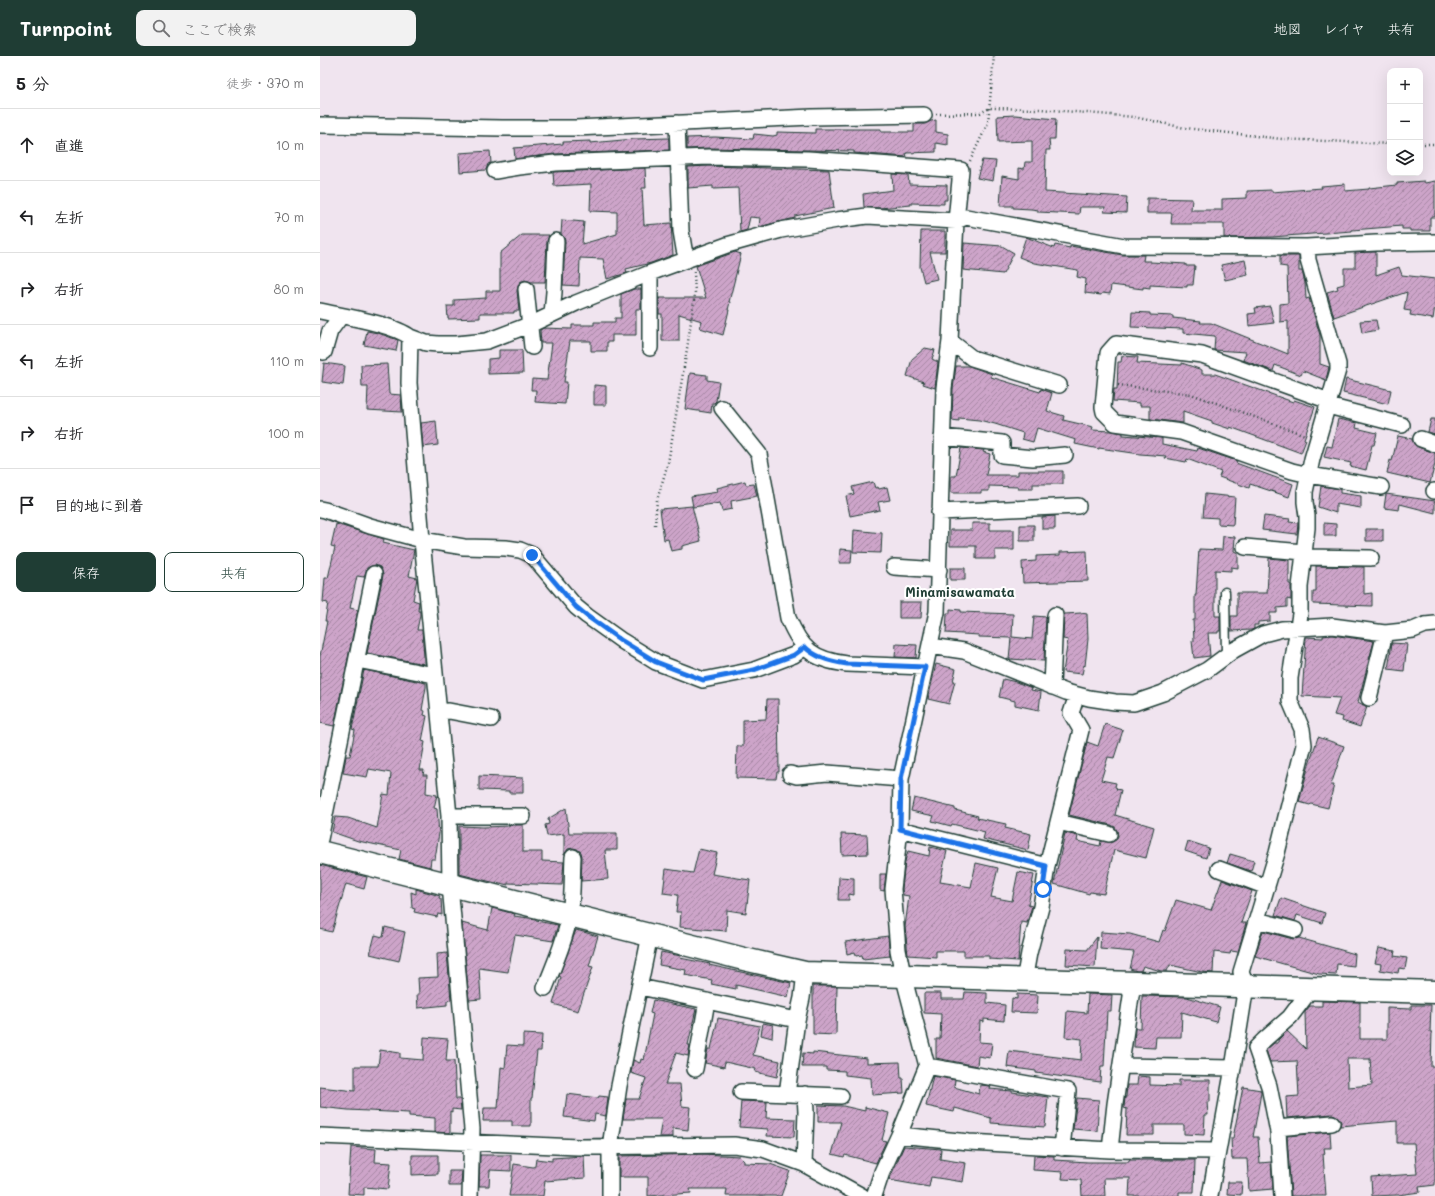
<!DOCTYPE html>
<html lang="ja">
<head>
<meta charset="utf-8">
<style>
	:root { --surface:#fff; --page:#f2f2f2; --text:#202124; --muted:#757577; --line:#e0e0e0; --accent:#1f3d34 }
	body { margin:0; font-family:Mali,"Klee One",sans-serif; background:var(--page); color:var(--text) }
	.controls { position:absolute; right:12px; top:12px; display:grid; overflow:hidden; border-radius:8px; box-shadow:0 4px 16px #0002 }
	.controls button { width:36px; height:36px; display:grid; place-items:center; padding:0; border:0; border-bottom:1px solid var(--line); background:var(--surface); color:var(--text); font:20px sans-serif }
	.stop { position:absolute; width:12px; height:12px; margin:-9px; border:3px solid #1a73e8; border-radius:50%; background:#fff }
	.stop.end { background:#1a73e8; border-color:#fff; box-shadow:0 1px 4px #0008 }
	.list { margin:0; padding:0; list-style:none }
	h2 { display:flex; justify-content:space-between; align-items:center; height:52px; margin:0; padding:0 16px; font-size:17px }
	h2 small { font-size:13px; font-weight:400; color:var(--muted) }
	.list li { display:grid; grid-template-columns:26px 1fr auto; gap:12px; align-items:center; box-sizing:border-box; height:72px; padding:0 16px; border-top:1px solid var(--line) }
	.list b { display:block; font-size:15px; white-space:nowrap }
	.list em { font-size:13px; font-style:normal; color:var(--muted) }
	.actions { display:flex; gap:8px; padding:12px 16px }
	.actions a { flex:1; padding:9px 0; border:1px solid var(--accent); border-radius:8px; text-align:center; font-size:14px; color:var(--accent) }
	.actions .main { background:var(--accent); color:#fff }
	.icon { flex:none; width:22px; height:22px; fill:none; stroke:currentColor; stroke-width:2; stroke-linecap:round; stroke-linejoin:round }
	.map { position:relative; flex:none; width:1115px; height:1140px; overflow:hidden }
	header { display:flex; align-items:center; gap:24px; box-sizing:border-box; height:56px; padding:0 20px; background:var(--accent); color:#fff }
	header strong { font-size:19px }
	nav { display:flex; gap:22px; margin-inline-start:auto; font-size:14px }
	.search { width:280px; height:36px; background:var(--page); display:flex; align-items:center; gap:10px; box-sizing:border-box; padding:0 14px; border-radius:8px; color:var(--muted); font-size:15px }
	main { display:flex }
	aside { flex:1; background:var(--surface) }
	.map>svg:first-child { display:block }
</style>
</head>
<body>
<header>
<strong>Turnpoint</strong>
<div class="search"><svg class="icon" aria-label="search" viewBox="0 0 24 24"><circle cx="10" cy="10" r="6"/><path d="M15 15l6 6"/></svg>ここで検索</div>
<nav><a>地図</a><a>レイヤ</a><a>共有</a></nav>
</header>
<main>
<aside>
<h2>5 分<small>徒歩 · 370 m</small></h2>
<ul class="list">
<li><svg class="icon" aria-label="ahead" viewBox="0 0 24 24"><path d="M12 20V5M6 11l6-6 6 6"/></svg><div><b>直進</b></div><em>10 m</em></li>
<li><svg class="icon" aria-label="left" viewBox="0 0 24 24"><path d="M17 20v-9H6M10 6l-5 5 5 5"/></svg><div><b>左折</b></div><em>70 m</em></li>
<li><svg class="icon" aria-label="right" viewBox="0 0 24 24"><path d="M7 20v-9h11M14 6l5 5-5 5"/></svg><div><b>右折</b></div><em>80 m</em></li>
<li><svg class="icon" aria-label="left" viewBox="0 0 24 24"><path d="M17 20v-9H6M10 6l-5 5 5 5"/></svg><div><b>左折</b></div><em>110 m</em></li>
<li><svg class="icon" aria-label="right" viewBox="0 0 24 24"><path d="M7 20v-9h11M14 6l5 5-5 5"/></svg><div><b>右折</b></div><em>100 m</em></li>
<li><svg class="icon" aria-label="arrive" viewBox="0 0 24 24"><path d="M6 21V4h12l-3 4 3 4H6"/></svg><div><b>目的地に到着</b></div></li>
</ul>
<div class="actions"><a class="main">保存</a><a>共有</a></div>
</aside>
<div class="map">
<svg width="1115" height="1140" viewBox="0 0 1115 1140">
	<defs>
		<pattern id="building-hatch" width="6" height="6" patternUnits="userSpaceOnUse"><rect width="6" height="6" fill="#cda4c9"/><path d="M-1 1l2-2M0 6l6-6M5 7l2-2" fill="none" stroke="#a687a4"/></pattern>
	</defs>
	<rect width="100%" height="100%" fill="#f0e4ef"/>
	<filter id="ink" filterUnits="userSpaceOnUse"><feTurbulence type="fractalNoise" baseFrequency=".025" numOctaves="2"/><feDisplacementMap in="SourceGraphic" scale="8" xChannelSelector="R" yChannelSelector="G"/><feConvolveMatrix kernelMatrix="1 2 1 2 8 2 1 2 1" color-interpolation-filters="sRGB"/></filter>
	<g filter="url(#ink)">
		<path fill="url(#building-hatch)" stroke="#1f3d34" fill-rule="evenodd" d="M695 59 736 63 735 83H729L730 94H726L725 136 807 141 806 157 784 156 785 151H760L759 158 718 156V154L711 153 693 152V150H680L682 120 699 123V112L704 113 705 106H712V85L678 86 677 60Z
			M616 64V76L628 78V89L616 87V96L586 97 587 101 534 97V95L389 92 367 93V82L395 81 433 83 434 78 453 80 457 79V76L495 77V73H561V76H594V68H605L611 65Z
			M349 82V94L235 98 195 103 194 92 243 88V86L270 85V87L314 83Z
			M170 95 171 107 168 108 166 114 140 116 139 97Z
			M662 104 676 105 673 125 657 122Z
			M389 110 509 114 514 152 475 160V162L439 171 440 162 430 161 427 174 420 176 418 132 393 133V130L368 132V111Z
			M325 112 326 132H322L324 169 351 167 353 199 331 207 306 213 307 217 287 223 283 203 260 202 259 230 243 229 245 185 244 181 241 178 242 164 264 166 262 188 297 178V156L270 155 271 128 234 130 233 116Z
			M572 118 588 119 589 128 627 129V144H624V148L591 147V149L560 152 544 151 543 138 573 134Z
			M1104 125 1105 127 1115 125V161H1110V175H1090V173H1082V170L1032 174V175L952 181 904 182V168H851L852 157H827V142L872 143 871 154H902V143L927 142V135L952 134V136L1002 132 1001 130 1025 128V135L1049 133V132L1077 129V127Z
			M601 175H625V196H610L617 223 604 226 600 211Z
			M202 179H229L227 185 225 226H211L205 224 200 226 197 234 199 255H194V257H160V262L128 263 127 250H134V244L166 242V235H180V197Z
			M706 181 734 192 735 189 750 192V190L803 199H824L823 205H830V206L866 208V210H875L873 229H867V231L830 229V232L823 231V233L791 229 790 238 782 237 781 239 765 237 766 223 757 221 758 214 714 207 699 201Z
			M644 187 682 190 694 197 683 218 643 214Z
			M415 196 421 198 409 246H410L408 254H409L403 279 380 272 382 265 359 258V285H342V258H339V242H386L376 210Z
			M1048 196H1056V219L1079 211 1082 219 1115 223V250L1113 263 1090 259 1091 255 1084 254 1087 236 1014 261 1007 236 1018 233 1017 230 1024 228V212H1035V197Z
			M960 200H979V215H982L985 227 986 243 989 242 1000 279V308L1009 311 1006 324 983 315 981 319 955 309 953 315 923 304 926 296 894 294 895 280 863 277V273L811 271 812 256 830 257V259L853 260V262L881 265 880 267H891L968 298V265L960 266V248L968 247 967 211 960 210Z
			M925 204 928 219 905 224 901 209Z
			M314 233H321V253H316V279H292V286H287V295H271V285H250L244 326H247L245 348 215 346 216 334H211L212 323 227 324 232 287H221L220 274 223 272 252 273V269H274V266H295V262H301V238Z
			M950 250 954 267 929 270 928 258 936 257 935 252Z
			M1056 264 1058 274 1042 277 1040 265Z
			M47 275 58 277 78 284 76 295 44 289Z
			M605 292 615 294 612 303 618 306 615 332 603 328 604 326 587 320 592 303Z
			M179 294H202L203 317 168 318V303L179 302Z
			M802 300 818 301 817 307 862 309V307L882 314V318H895L973 346 974 344 995 351 984 383 986 384 981 397 910 371V373L892 367V365L863 355V367L830 363V350H820V347L793 345 794 333H797L798 306H801Z
			M4 307 25 310 23 329 2 326Z
			M67 308 69 338 81 339 82 356 47 354 48 331H42L41 309Z
			M636 310H649L672 318 671 321 720 336 721 333 732 337 727 355 744 360 743 364 773 371 772 374 792 375 803 377V379L842 382V388L877 395 878 392 917 405 916 407 973 428 969 441 930 428 929 432 899 421 901 416 867 403 866 406 845 402 846 400 820 398 779 392V393L755 388 756 384 717 372 713 386 702 383 703 377 675 368 659 364 639 362V365L632 364 633 333Z
			M370 317 387 319V324L399 326 396 345 394 347H392L391 357 365 353Z
			M1026 323 1071 334 1068 348 1023 337Z
			M274 329 286 330V349H274Z
			M1018 363 1037 367 1036 372 1057 377 1054 389H1052L1046 414 1030 410 1031 407 1004 401 1007 390 1012 391Z
			M1111 363H1115V378L1108 376Z
			M116 365 118 389 103 391 101 367Z
			M1078 380 1092 383 1094 388 1098 391 1115 397V408L1110 427 1067 417 1070 404 1072 405Z
			M641 392 664 394 663 396 670 398 666 419H698V415H743V428H713V433H698V431L669 430V435H661V437H631V420H636Z
			M425 425 426 429 434 428 437 440 411 445 412 453 402 455 400 447 373 451 371 440 398 436 397 432Z
			M553 426 555 432 558 431 559 433 567 431 570 444 558 446 560 454 530 460 526 440 534 438 532 431Z
			M1001 430 1020 433V437L1041 440V452L1016 448V457L998 451Z
			M885 438 915 441 913 469 898 468V462L883 461Z
			M1066 438 1115 445V457L1080 448 1079 454 1064 452Z
			M372 450 381 485 362 490V493L351 495 348 483 344 484 340 453Z
			M735 460V473H722V461Z
			M944 460 970 463 969 466 978 467 977 478 942 474Z
			M652 467H670V474H694V494H675V503H656V490H630V474H652Z
			M1004 467 1016 468V480H1004Z
			M16 468 64 483 63 487 94 494 89 520 97 522 93 544 99 546 98 555H100V559L97 574H102L104 601V608L47 597 63 519 62 515 60 511 55 509 51 510 47 512 44 521 37 520 30 552 38 554 14 670 0 667V600L7 565H5L8 547 3 546 5 522H8L15 491 11 490Z
			M700 469H714V485H700Z
			M1046 473H1063V485H1046Z
			M534 474 562 477 561 497 533 496Z
			M903 480 915 481 914 495 918 497V512L911 511V515L895 514V560H900V575H898V577H888L890 600 874 602 872 585H874L873 564H875V539H876L879 493 902 494Z
			M520 493 532 494 531 507H519Z
			M767 495 768 525 703 527 702 506 716 505V500L740 499V496Z
			M949 502 969 504V528H971V544L967 543V551L957 552V557H950V565L938 566V569H934V573L931 574 911 575V560H917V537H947Z
			M996 510 1044 511V538L1052 537V550L993 548V536H996Z
			M630 512H645V524H630Z
			M579 546H602L601 562H579Z
			M630 553 641 554V556L693 558 692 581 712 583 714 560 726 561 724 605 689 603 691 582 659 581V579L626 577 627 557H630Z
			M761 557 767 558 768 583 765 610 764 609 762 618 743 616 748 584 743 583 744 559 745 558Z
			M1012 579 1054 585 1038 646 1047 651 1040 671 1022 665 1023 661 1014 659 1020 642 982 640 986 581 1003 582V580Z
			M1072 587 1087 588 1084 615 1068 613Z
			M576 588 597 589 596 602 575 601Z
			M616 608 636 613 633 625H635L629 648 608 643Z
			M44 614 106 627V631L102 654 105 655 104 659 107 660 102 685 105 686 100 714H104L103 719H107L106 737 117 739 114 752 117 753 119 777 115 803H111L110 811 79 803 81 794 38 785 12 776 15 761 28 762 57 772 63 738 69 739 71 717 49 713 47 721 23 717 26 700H30L35 674 32 673Z
			M683 623 696 626 712 632 711 634 721 636 719 654 695 649V645L679 641Z
			M447 643H458L459 716H457L456 723 416 722 417 690H423V664L446 663Z
			M785 668 803 674 794 702 788 701 781 724 796 727 795 731 797 732 796 733 801 734 795 759 834 771 826 802 794 794 784 838 770 836 769 838 734 828 745 777 758 780 757 785 780 790 781 785 792 786 796 784 798 780 797 775 795 771 791 769 749 759 767 686 778 690Z
			M998 681 1024 690 1011 729H1014L1008 752 991 748 990 749 979 746 988 712Z
			M159 720 203 722V737H189V735L159 734Z
			M594 742 635 752V754L658 760 657 762 686 768 685 772 711 778 708 794 663 783 665 776 632 768 631 770 612 765 614 760 591 755Z
			M246 752 249 777H297V794H285L288 823 261 825 262 801 261 796 257 793 253 792 248 793 244 799V778L227 780 225 769 229 768 228 763Z
			M190 769H203V796H222V805L244 806 242 829 188 827V829L176 826V827L139 818V770L163 771 190 770Z
			M521 778 547 779 548 798 522 799Z
			M868 785 889 792 886 802 865 795Z
			M610 791 627 795 620 826 651 831 656 807 678 812 671 841 692 845 698 816 714 819 708 849 712 850 707 867 701 866 698 905 669 903V900H644V895H616V901L588 899 585 871 589 840 583 839 582 833 585 805 588 795 609 800Z
			M379 793 397 797 392 818 430 824 426 857 407 854 406 875 360 871 361 856H356L358 839 343 837 346 813 373 817Z
			M910 798 934 805 931 815 907 807Z
			M0 809 47 821 44 833 26 828 12 876 0 873Z
			M560 818H566L564 835 560 834Z
			M519 821 534 822V839L529 838V844H518Z
			M902 824 932 835 921 867H926L918 896 911 895 910 898 894 896 893 917 882 916 850 909 847 915H841L823 910 821 915H817L810 913 814 896 780 893 781 876 810 878 839 886 843 874 845 875 856 844 891 854Z
			M96 833 120 840 119 842 121 843 122 859 118 858 117 861 94 856 95 853 92 852 91 836 96 838Z
			M961 842 1005 857 1002 867 977 859 975 865 955 859Z
			M172 852 195 858 194 860 216 863V865L238 869 233 885 195 879 188 916 159 912 161 943 149 944 142 867 168 874Z
			M65 871 85 876 79 905 50 898 55 879 63 881Z
			M256 874 278 880 269 910 273 911 258 955 233 948 241 921 239 920Z
			M943 875 973 883 979 882 1035 898 1034 910 1017 908 1016 919 999 918 935 900Z
			M568 880 570 900 543 903 542 899 536 900 535 896 527 898 525 886Z
			M777 881 775 911 746 909 747 893 767 894Z
			M1059 892 1075 895 1074 900 1087 902 1085 913 1079 912 1078 917 1060 914 1061 908 1055 907Z
			M341 896 361 900 360 902 390 908 389 909 471 927 468 941 416 929V933L391 928 392 924 365 919 366 914 339 909Z
			M127 897 131 944 127 945V949L98 952 97 938H99L98 922 118 921 117 898Z
			M493 930H517L516 979 493 978Z
			M645 936 667 937V947L685 949 684 965 664 963V966L660 965 659 986 672 987 670 1002 658 1000 657 1010 616 1002V983H620L621 958 604 957V937H621V943H644Z
			M697 938 718 939 717 957 691 956 692 942 697 943Z
			M768 938 792 939 791 955H787L784 1010H781L780 1026 716 1017V1015L687 1011 689 995 761 1004 762 983 745 981 747 955 767 957Z
			M822 940 867 941 900 951 896 966 862 956 861 981H836L835 992 814 991 815 972H821Z
			M333 944 376 953 368 989H370L368 1000 356 997 345 1028H360L362 1050 370 1051 368 1074 353 1072V1081H339L342 1063H303L306 1043H319L326 1022 311 1017 313 1004 320 1007 321 1003 324 1004 333 958 330 957Z
			M1002 945 1040 946V983H1067V952L1091 953V949H1111L1110 976H1112L1111 1011H1115V1129L1099 1131 1100 1136 1078 1139 1052 1140 1051 1121 1097 1118 1094 1087H1077V1065L1020 1070 1021 1066 1019 1062 1015 1059 1012 1058 967 1062 966 1041 979 1040 977 1005 950 1006 946 994 954 987H958V984L967 975 986 993 985 956 990 950H1002ZM1027 1003H1050L1052 1029 1028 1031Z
			M398 962 440 970 433 999 460 1005 457 1021 435 1016 436 1013 405 1006 404 1011 385 1007 388 993H391Z
			M443 967 453 969 452 982 441 979Z
			M203 978 222 979 221 995H217L212 1042H211V1070H192V1065H163L164 1052H178L181 1011 185 1012 187 989 203 990Z
			M104 981 128 983 126 1005H134L136 1043H140L141 1054 132 1053V1056L130 1055V1077L115 1076V1062L89 1060V1057L28 1054 0 1051V1031L35 1035V1010H58L60 994 80 997V1002L103 1004Z
			M493 996 547 1002V1007L580 1006 581 1022H583L584 1037 552 1039 551 1022 525 1019V1015L506 1014V1011H482L483 997 493 998Z
			M613 1020 635 1024 634 1031 659 1038 660 1029 671 1030 670 1033 692 1035V1036L728 1041 725 1071 671 1067V1062L635 1052 634 1056 606 1050Z
			M818 1020 830 1021V1029L859 1030V1024H890V1046H887L888 1059H885L884 1079 864 1078V1069H834V1079H806L807 1053 804 1052 805 1041H806L807 1029H817Z
			M923 1031 941 1034V1037L933 1081H938L940 1107 951 1106 953 1133 929 1135 927 1103H912L911 1082H913Z
			M247 1038 278 1042 279 1040 288 1041 286 1060 275 1058 274 1065 244 1061Z
			M757 1042 779 1044 777 1075 753 1073Z
			M421 1045 447 1046 446 1062 475 1063 474 1081 447 1080 448 1073 419 1071Z
			M498 1049 523 1050 545 1055V1051L569 1057 562 1084 566 1085 556 1107 525 1099 524 1101 512 1098 521 1066H498Z
			M1010 1076 1011 1092H1004L1005 1098H1003L1006 1140H971L967 1080Z
			M584 1090 621 1093 620 1103 646 1107 643 1126 611 1121 609 1131 569 1124Z
			M31 1091 56 1093 55 1106 71 1107 68 1133 44 1131V1139L28 1138Z
			M383 1098 419 1100 424 1105V1107L450 1108 470 1115 461 1140H406L407 1133H370L371 1137 328 1140V1121H299V1100Z
			M92 1099H118V1118L92 1119Z
			M160 1099H191V1115L170 1114 169 1130H159Z
			M714 1099 734 1100V1104L768 1106H809V1104H875L874 1136H859V1140H809L810 1122H784L785 1140H762L761 1124 742 1123 743 1116 713 1114Z
			M264 1100 265 1122 225 1125 223 1140H189L194 1108 213 1111 215 1110 216 1103 232 1105V1102Z
			M129 1115H142L141 1130H129Z
			M908 1126H922L921 1139 907 1138Z"/>
		<g fill="none" stroke-linecap="round" stroke-linejoin="round">
			<defs>
				<path id="lane" d="M905 536 906 599"/>
				<path id="street" d="M357 67 361 175 364 193 367 204
					M0 69 182 72H256L492 61 604 59
					M175 115 199 111 235 107 389 101 488 103 641 114 636 165 630 285 624 332 617 556 581 723 580 773 573 833 578 894 583 919 607 1010 579 1079 562 1116 554 1140
					M206 233 212 291
					M0 255C22 260 74 268 90 281L89 327 102 484 129 760 130 829 152 1073 150 1140
					M232 258 234 236 236 185
					M90 281 106 287 118 288H136L167 285 214 267 256 247 330 217 407 189 461 174 517 164 547 160 636 165 646 161 804 190 987 191 1056 187 1115 186
					M630 285 652 302 739 329
					M330 292V217
					M4 296 10 275 21 260
					M1009 345 882 299 796 288 788 297 783 351 784 356 795 367 861 376 972 415 989 419 1061 431
					M1008 350 1082 369
					M402 352 439 398 468 562C481 593 493 604 527 608L605 611
					M622 381 682 387V399L713 402 745 399
					M1101 383 1115 388
					M1114 435H1115
					M0 453 5 454 50 470 102 484 144 491 186 492 200 494 212 499 256 551 267 560 302 585 336 606 383 624 434 614 474 599 485 591
					M619 456 758 450
					M925 491 984 496
					M984 501 1051 502
					M574 511 619 514
					M610 590 644 595 746 636 769 642 795 646 814 647 843 637 887 614 914 594 943 578 962 573 1012 570 1065 577 1093 574 1105 569 1115 568
					M37 604 114 619
					M732 631 735 559
					M1049 642 1065 577
					M119 656 129 655 171 663
					M470 718 477 720 507 717 581 723
					M129 760H203
					M738 766 789 778
					M580 773 727 810
					M0 783 54 518
					M899 813 947 831
					M937 864 975 874
					M704 925 709 897 721 851 727 810 761 674 751 657 757 639
					M320 931 477 964
					M225 932C235 907 245 884 250 858 253 839 252 820 253 801
					M607 1010 748 1035 742 1092
					M801 1010 913 1012
					M375 1013 387 945
					M421 1036 521 1040
					M467 1038 477 964 482 942 485 917
					M957 1072 1012 1067
					M579 1079 649 1086 790 1094 898 1095
					M0 1080 258 1091 414 1089 443 1093 484 1108 542 1140
					M790 1094 795 1048 813 927
					M484 1108 486 1056 485 1038
					M290 1140V1091L299 1030 330 879
					M890 1140 913 1012 926 930 921 916 957 797 984 689 982 673 970 645V622L980 558V531L987 472V460L985 446V436L992 403 1018 314V308L988 204 987 191
					M962 1140 958 1076 949 1030 936 992 944 984 970 961 991 933"/>
				<path id="secondary" d="M0 796 424 903 485 917 1115 936"/>
			</defs>
			<use href="#lane" stroke="#1f3d34" stroke-width="11"/>
			<use href="#street" stroke="#1f3d34" stroke-width="18"/>
			<use href="#secondary" stroke="#1f3d34" stroke-width="25"/>
			<path stroke="#1f3d34" stroke-width="2.5" stroke-dasharray="1 3" stroke-linecap="butt" d="M616 58 660 57 670 52 720 53 814 61 865 72 962 83 1070 88
				M1100 88H1115
				M650 105 668 67 674 0
				M798 329 871 338 985 379
				M335 469 337 444 348 407 367 293 375 237 374 216"/>
			<use href="#lane" stroke="#fff" stroke-width="8"/>
			<use href="#street" stroke="#fff" stroke-width="15"/>
			<use href="#secondary" stroke="#fff" stroke-width="22"/>
		</g>
	</g>
	<g fill="none" stroke-linecap="round" stroke-linejoin="round" filter="url(#ink)">
		<path stroke="#1a73e8" stroke-width="5" d="M212 499 256 551 267 560 302 585 336 606 383 624 434 614 474 599 485 591C496 602 512 606 527 608L605 611 581 723 580 773 726 810 723 833"/>
	</g>
	<g text-anchor="middle" stroke-width="4" stroke-linejoin="round" paint-order="stroke">
		<g font-size="13" font-weight="bold" fill="#1f3d34" stroke="#fff">
			<text x="640" y="541">Minamisawamata</text>
		</g>
	</g>
</svg>
<div class="controls">
<button>+</button>
<button>−</button>
<button><svg class="icon" aria-label="layers" viewBox="0 0 24 24"><path d="M12 4l9 5-9 5-9-5zM3 14l9 5 9-5"/></svg></button>
</div>
<div class="stop" style="left:723px;top:833px"></div>
<div class="stop end" style="left:212px;top:499px"></div>
</div>
</main>
</body>
</html>
